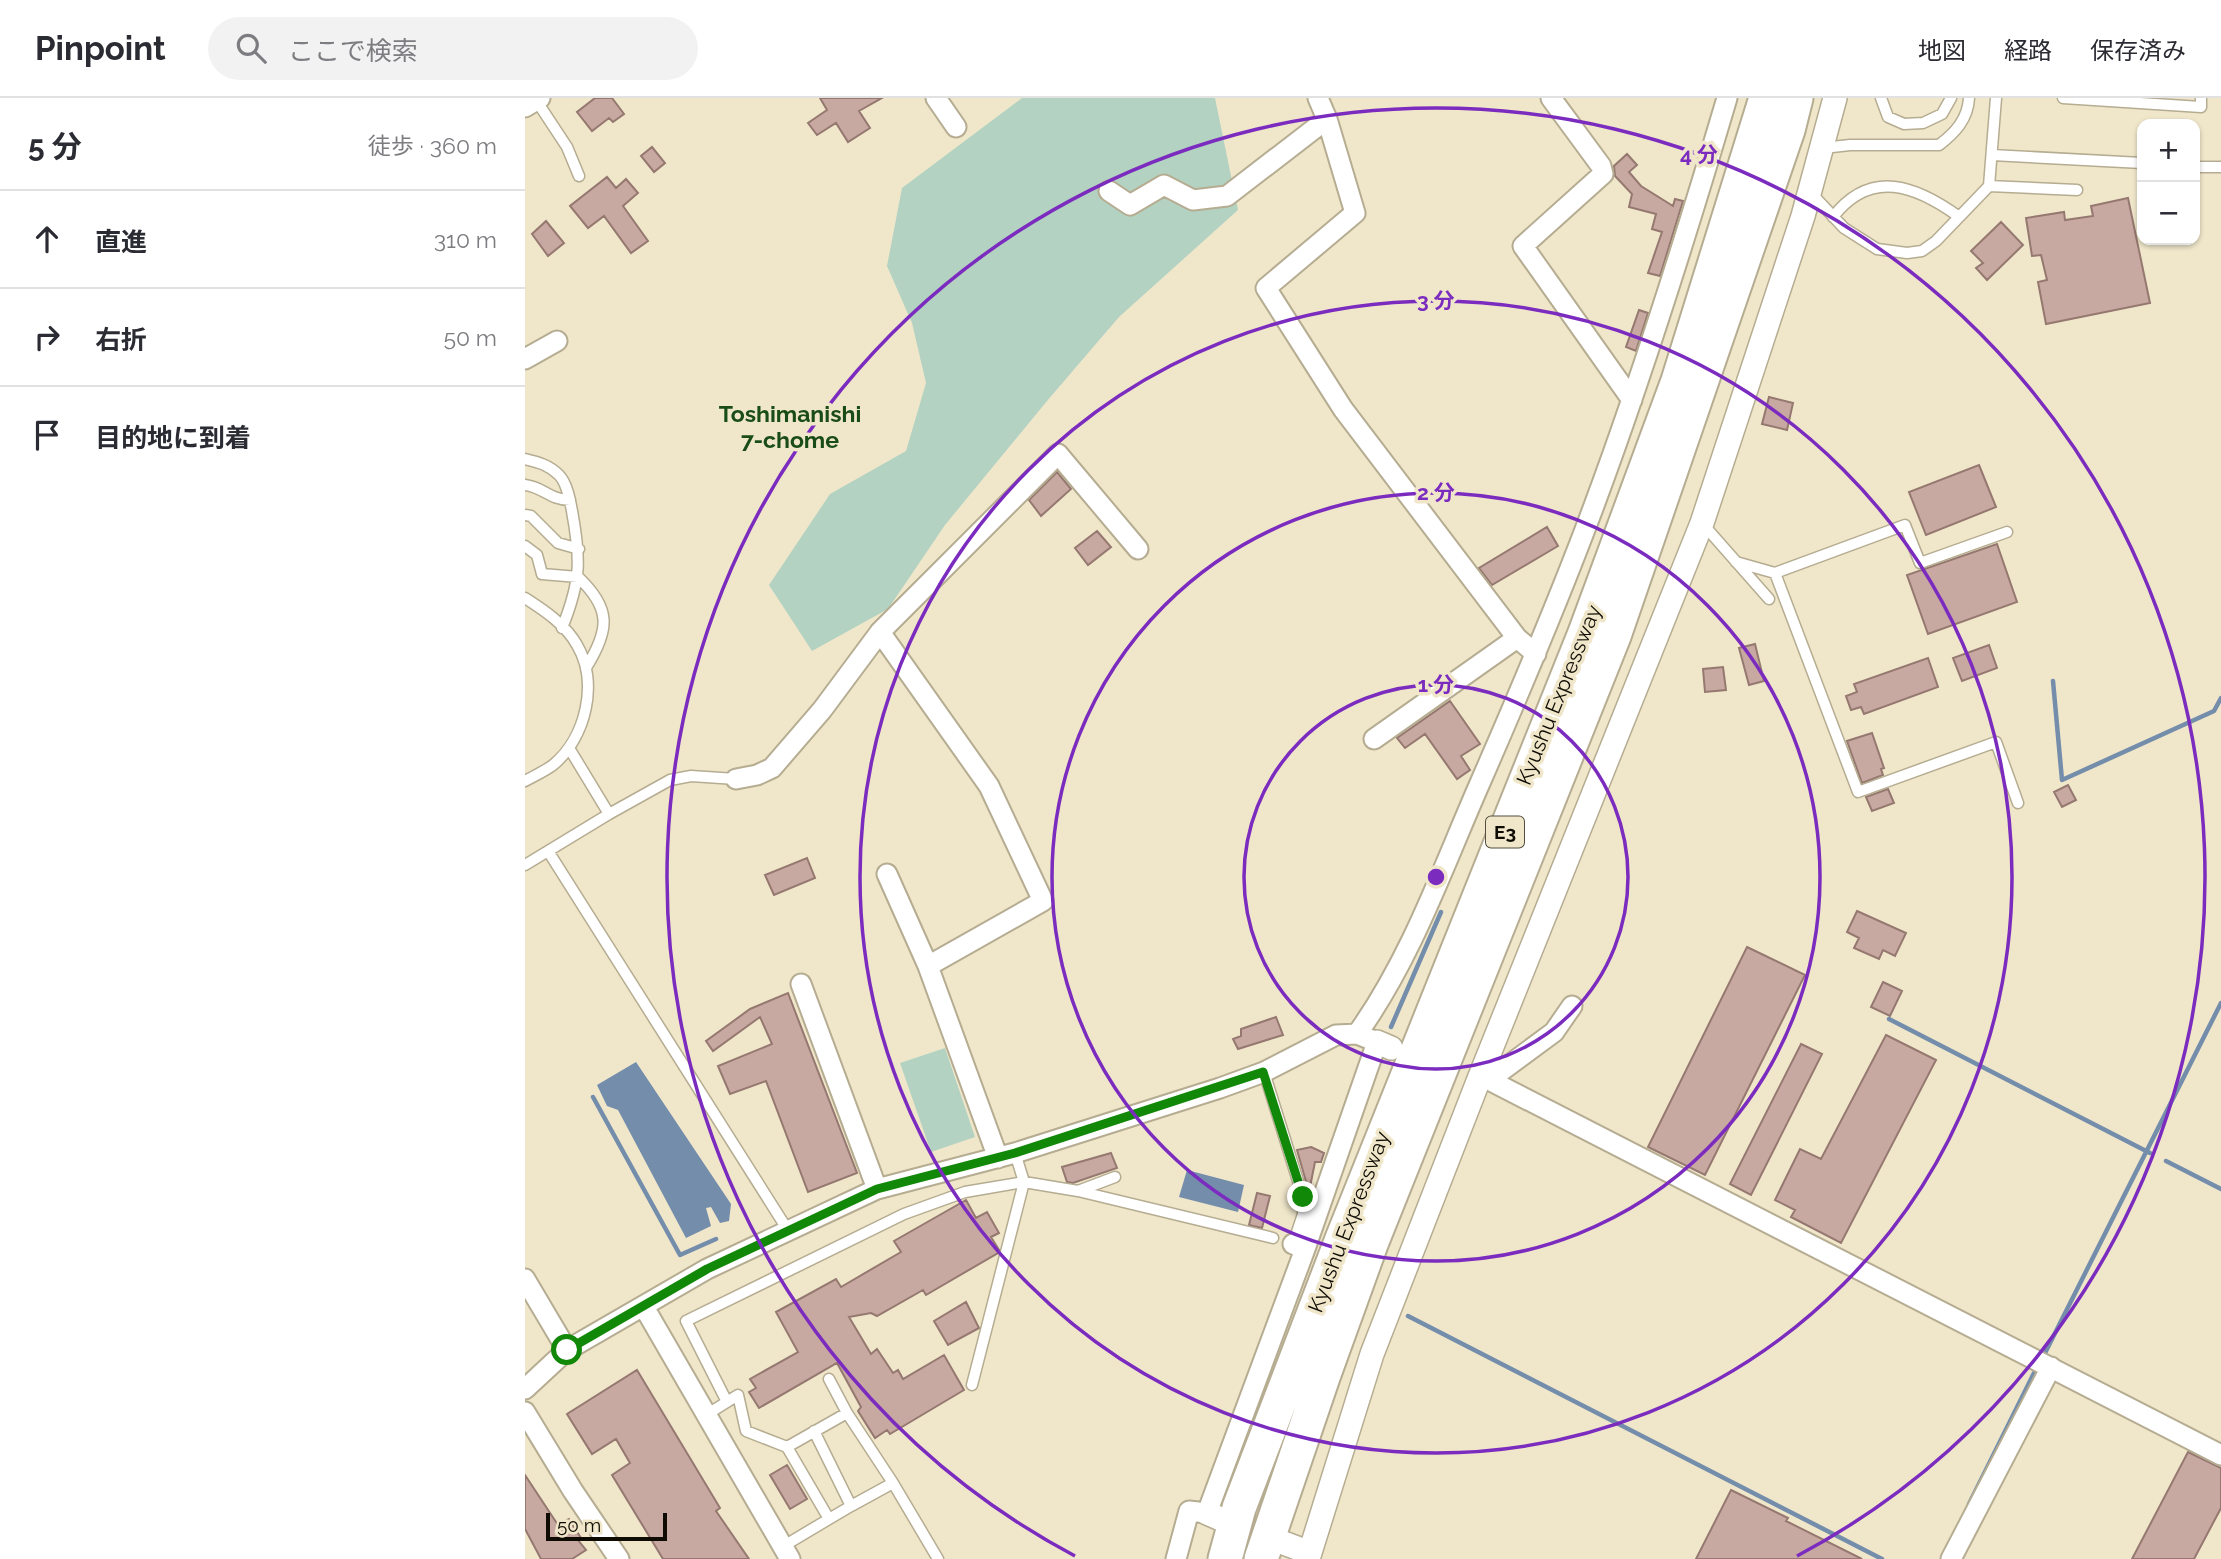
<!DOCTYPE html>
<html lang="ja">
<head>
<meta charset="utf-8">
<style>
	:root { --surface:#fff; --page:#f2f2f3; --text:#2b2b33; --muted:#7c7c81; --line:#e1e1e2 }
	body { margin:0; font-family:Raleway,"Noto Sans JP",sans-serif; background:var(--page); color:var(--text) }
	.controls { position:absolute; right:21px; top:21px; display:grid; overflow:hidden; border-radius:14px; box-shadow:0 2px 5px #0004 }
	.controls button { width:63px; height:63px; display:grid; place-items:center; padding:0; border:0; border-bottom:2px solid var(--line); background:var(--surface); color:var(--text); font:35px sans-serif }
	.scale { position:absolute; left:21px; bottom:18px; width:121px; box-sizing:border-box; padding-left:7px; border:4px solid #0e0b03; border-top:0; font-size:19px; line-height:24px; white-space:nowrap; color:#0e0b03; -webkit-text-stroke:5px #f0e7cb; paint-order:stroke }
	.stop { position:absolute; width:21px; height:21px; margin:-16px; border:5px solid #128809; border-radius:50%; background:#fff }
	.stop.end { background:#128809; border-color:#fff; box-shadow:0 2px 7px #0008 }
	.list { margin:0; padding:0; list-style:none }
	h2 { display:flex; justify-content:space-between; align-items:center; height:91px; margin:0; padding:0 28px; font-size:30px }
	h2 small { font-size:23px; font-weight:400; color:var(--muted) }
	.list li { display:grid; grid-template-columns:46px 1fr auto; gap:21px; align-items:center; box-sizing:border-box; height:98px; padding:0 28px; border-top:2px solid var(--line) }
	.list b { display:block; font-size:26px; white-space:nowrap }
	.list em { font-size:23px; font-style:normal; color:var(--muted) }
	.icon { flex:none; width:38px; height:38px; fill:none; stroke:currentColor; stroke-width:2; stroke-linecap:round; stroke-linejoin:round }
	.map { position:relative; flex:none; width:1696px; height:1461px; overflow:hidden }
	header { display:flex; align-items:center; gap:42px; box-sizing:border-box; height:98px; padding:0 35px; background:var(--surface); border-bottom:2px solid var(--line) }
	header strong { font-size:33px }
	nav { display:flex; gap:38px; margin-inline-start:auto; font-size:24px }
	.search { width:490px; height:63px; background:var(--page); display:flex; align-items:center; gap:18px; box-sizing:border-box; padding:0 24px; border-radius:38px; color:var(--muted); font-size:26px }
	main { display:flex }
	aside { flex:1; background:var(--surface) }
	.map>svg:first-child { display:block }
</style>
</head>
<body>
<header>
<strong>Pinpoint</strong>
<div class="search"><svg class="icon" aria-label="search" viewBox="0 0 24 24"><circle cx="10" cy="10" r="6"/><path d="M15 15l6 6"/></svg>ここで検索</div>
<nav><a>地図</a><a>経路</a><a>保存済み</a></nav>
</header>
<main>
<aside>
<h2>5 分<small>徒歩 · 360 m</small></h2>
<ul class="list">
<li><svg class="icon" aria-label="ahead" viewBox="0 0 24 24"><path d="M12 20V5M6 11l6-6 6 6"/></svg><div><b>直進</b></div><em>310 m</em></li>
<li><svg class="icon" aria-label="right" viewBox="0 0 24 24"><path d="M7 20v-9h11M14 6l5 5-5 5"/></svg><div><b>右折</b></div><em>50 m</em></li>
<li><svg class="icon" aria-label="arrive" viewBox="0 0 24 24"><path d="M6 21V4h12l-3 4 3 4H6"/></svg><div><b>目的地に到着</b></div></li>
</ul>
</aside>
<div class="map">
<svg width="1696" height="1461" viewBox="0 0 1696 1461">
	<rect width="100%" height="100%" fill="#f0e7cb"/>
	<path fill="#b3d2c2" d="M497 0H690L713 112 594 219 522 303 420 427 363 511 287 553 244 487 305 396 381 353 401 285 387 225 362 168 377 90Z
		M420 950 450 1039 406 1054 375 965Z"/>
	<path fill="#738dab" d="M111 964 206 1106 204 1123 195 1125 186 1109 181 1110 186 1128 161 1140 93 1012 82 1008 72 987Z
		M662 1072 719 1087 713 1114 654 1099Z"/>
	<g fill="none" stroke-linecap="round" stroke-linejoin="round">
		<path stroke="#738dab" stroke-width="4.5" d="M1528 583 1537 682 1689 613 1696 600
			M1364 921 1625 1055
			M866 929 916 814
			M68 999 155 1157 191 1141
			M1641 1063 1696 1091
			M883 1218 1357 1461
			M1519 1257 1696 905
			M1444 1406 1509 1275"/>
	</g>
	<path fill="#c8a9a1" stroke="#957870" stroke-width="2" d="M70 0H87L99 16 88 24 84 20 67 33 52 14Z
		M295 0H357L334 13 345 30 323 44 311 25 292 37 283 25 302 12Z
		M127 49 140 65 129 74 116 58Z
		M1102 56 1112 67 1104 74 1116 88 1148 108 1150 101 1158 103 1135 178 1123 175 1137 134 1127 131 1131 116 1104 109 1107 96 1090 78 1089 68Z
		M82 79 91 90 101 81 113 95 98 108 123 143 106 155 79 118 63 130 45 108Z
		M1603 100 1625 205 1521 226 1513 184 1522 182 1516 157 1507 158 1501 120 1539 114 1540 122 1568 118 1566 108Z
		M21 123 39 145 23 158 7 136Z
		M1476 124 1498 147 1462 182 1451 170 1458 165 1446 153Z
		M1114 212 1123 215 1111 253 1101 249Z
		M1244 299 1268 305 1262 332 1237 326Z
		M1454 367 1471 409 1401 437 1384 394Z
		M532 374 546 391 516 418 504 402Z
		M1022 429 1033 448 967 487 954 470Z
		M572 433 586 449 563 467 550 450Z
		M1472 446 1492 504 1403 536 1382 477Z
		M1230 546 1239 583 1224 587 1214 550Z
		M1464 547 1472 570 1437 583 1428 560Z
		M1403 560 1413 589 1339 616 1336 609 1326 612 1321 598 1332 594 1329 586Z
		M1198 569 1201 592 1180 594 1178 571Z
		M925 603 955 646 936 658 945 672 932 681 900 636 880 650 872 640Z
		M1347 635 1359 670 1356 671 1358 677 1337 685 1322 643Z
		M1543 687 1551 702 1537 709 1529 694Z
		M1363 691 1369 705 1347 713 1341 699Z
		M282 760 290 780 249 797 240 777Z
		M1332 813 1381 835 1370 858 1358 852 1354 861 1329 850 1334 840 1322 834Z
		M1222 849 1280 877 1180 1077 1123 1049Z
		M1358 884 1377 893 1365 918 1346 909Z
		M263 895 332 1075 283 1094 241 983 205 996 193 968 247 946 235 919 188 953 181 943 225 911Z
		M751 919 758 937 713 951 708 941 716 938V931Z
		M1361 937 1411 962 1316 1145 1266 1119 1270 1112 1250 1102 1275 1051 1296 1061Z
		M1276 946 1297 956 1226 1097 1205 1086Z
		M786 1049 799 1055 796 1064H790L784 1094 772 1052Z
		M586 1055 592 1070 548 1085 542 1084 537 1069Z
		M732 1095 745 1098 737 1130 724 1127Z
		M441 1102 451 1120 462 1114 474 1135 466 1139 474 1152 473 1155 401 1197 398 1192 352 1218 346 1215 324 1219 346 1256 352 1251 368 1275 373 1272 378 1281 419 1257 439 1292 365 1336 362 1332 350 1340 333 1313 336 1309 312 1265 234 1310 224 1294 231 1290 225 1281 273 1254 251 1214 311 1181 316 1189 376 1154 369 1143Z
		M441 1204 454 1230 423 1247 409 1223Z
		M112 1272 195 1410 191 1413 224 1461H138L87 1377 105 1365 91 1341 67 1356 42 1316Z
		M1663 1354 1696 1370V1410L1669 1461H1607Z
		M262 1367 282 1401 265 1411 245 1377Z
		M0 1377 33 1427 44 1421 56 1440 53 1442 61 1452 47 1461H16L0 1431Z
		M1206 1392 1263 1420 1261 1423 1337 1461H1171Z"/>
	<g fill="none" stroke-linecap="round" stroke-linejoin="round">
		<defs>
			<path id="service" d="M1356 0 1363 19 1379 26 1398 25 1417 16 1426 0
				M1538 0 1676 9V0
				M11 2 42 49 54 78
				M1298 50 1325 47H1414C1430 35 1443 21 1444 0
				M1467 57 1617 65
				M1670 69H1696
				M1464 88 1552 92
				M1285 94 1319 130 1352 151 1382 155 1397 153 1411 143 1464 88 1471 0
				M1308 119C1346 70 1391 88 1433 118
				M0 361C13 364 24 367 34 377 42 385 45 402 47 413 56 462 56 483 37 530
				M0 387C18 389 25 402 45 402
				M0 417 6 418 33 445 54 451
				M1177 425 1244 501
				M0 448 12 457 17 476 53 479C86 510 85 531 62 568
				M1211 464 1250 475 1333 694 1471 644 1493 705
				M1250 475 1380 427 1395 465 1482 434
				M0 500C19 512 41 527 52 547 74 584 61 640 28 667 20 673 9 678 0 683
				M84 716 145 682 166 678 211 681
				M23 753 264 1134
				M0 767 84 716 44 650
				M739 974 778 1099V1116L768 1146
				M490 1055 499 1084 553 1093 590 1079
				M553 1093 748 1140
				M202 1304 161 1223 379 1116 440 1094 499 1084 447 1287
				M181 1317 213 1297 221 1333 262 1349 304 1421 257 1449
				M289 1333 326 1408 368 1385 322 1315
				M262 1349 322 1315 304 1281
				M368 1385 413 1461
				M304 1421 326 1408"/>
			<path id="minor" d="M411 0 431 29
				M1026 0 1076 68 1078 76 998 148 1107 302
				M0 9 15 0
				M802 21 830 115 741 190 818 311 992 540 1011 556
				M584 93 605 107 639 87 668 102 702 98 802 21 793 0
				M0 261 32 243
				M355 534 464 688 518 803 403 868
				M849 641 992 540
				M211 681 232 677 247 670 297 612 355 534 533 356 613 451
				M362 776 403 868 473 1060
				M276 886 352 1091
				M832 936C886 861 918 769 955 685 993 598 1030 511 1064 421 1116 283 1160 142 1202 0
				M957 976 964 982 1696 1357
				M964 982 1029 934 1047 908
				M0 1181 42 1252
				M119 1209 265 1461
				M0 1291 42 1252 182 1171 352 1091 490 1055 695 990 739 974 811 937 832 936 852 944 780 1151 768 1146
				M0 1314 48 1393 94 1461
				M651 1461 664 1413 682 1415 780 1151
				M1426 1461 1526 1269"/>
			<path id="tertiary" d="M852 944 866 950
				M682 1415 698 1422
				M756 1444 785 1455
				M783 1461 847 1256 954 981 1177 425 1278 118 1310 0"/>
			<path id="motorway" d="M700 1461 714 1410 817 1141 1060 535 1153 283 1241 0
				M736 1461 798 1279 846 1146 1089 538 1263 32 1271 0"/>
		</defs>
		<use href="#service" stroke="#b5ac91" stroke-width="13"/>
		<use href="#minor" stroke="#b5ac91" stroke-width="23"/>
		<use href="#tertiary" stroke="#b5ac91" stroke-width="26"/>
		<use href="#motorway" stroke="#b5ac91" stroke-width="37"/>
		<use href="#service" stroke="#fff" stroke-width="10"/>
		<use href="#minor" stroke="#fff" stroke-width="19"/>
		<use href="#tertiary" stroke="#fff" stroke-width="23"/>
		<use href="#motorway" stroke="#fff" stroke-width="33"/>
	</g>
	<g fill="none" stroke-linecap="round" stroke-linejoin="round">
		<path stroke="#128809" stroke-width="9" d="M42 1252 182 1171 352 1091 490 1055 738 974 778 1099"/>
	</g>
	<g fill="none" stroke="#7b2cbf" stroke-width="3.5">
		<circle cx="911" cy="779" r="192"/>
		<circle cx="911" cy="779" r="384"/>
		<circle cx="911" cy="779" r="576"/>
		<path d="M550 1458A769 769 0 1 1 1272 1458"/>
	</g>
	<g text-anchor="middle" stroke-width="7" stroke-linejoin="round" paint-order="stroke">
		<rect fill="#f0e7cb" stroke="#524d3f" stroke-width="2" x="961" y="718.5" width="38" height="31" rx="5"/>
		<g font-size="19" font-weight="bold" fill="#0e0b03">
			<text x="980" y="741">E3</text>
		</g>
		<g font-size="21" fill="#0e0b03" stroke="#f0e7cb">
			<text transform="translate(1034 597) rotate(-68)" y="7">Kyushu Expressway</text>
			<text transform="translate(824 1124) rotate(-69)" y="7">Kyushu Expressway</text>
		</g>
		<g font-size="23" font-weight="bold" fill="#194c16" stroke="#f0e7cb">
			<text x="265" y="324">Toshimanishi<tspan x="265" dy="26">7-chome</tspan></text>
		</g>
	</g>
	<circle cx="911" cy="779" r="10" fill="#7b2cbf" stroke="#f0e7cb" stroke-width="3.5"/>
	<g font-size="21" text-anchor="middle" font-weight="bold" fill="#7b2cbf" stroke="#f0e7cb" stroke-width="7" stroke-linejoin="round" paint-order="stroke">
		<text x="1174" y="64">4 分</text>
		<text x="911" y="210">3 分</text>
		<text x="911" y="402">2 分</text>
		<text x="911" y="594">1 分</text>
	</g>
</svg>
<div class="controls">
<button>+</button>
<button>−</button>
</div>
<div class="scale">50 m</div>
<div class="stop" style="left:42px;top:1252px"></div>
<div class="stop end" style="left:778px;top:1099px"></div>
</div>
</main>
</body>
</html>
